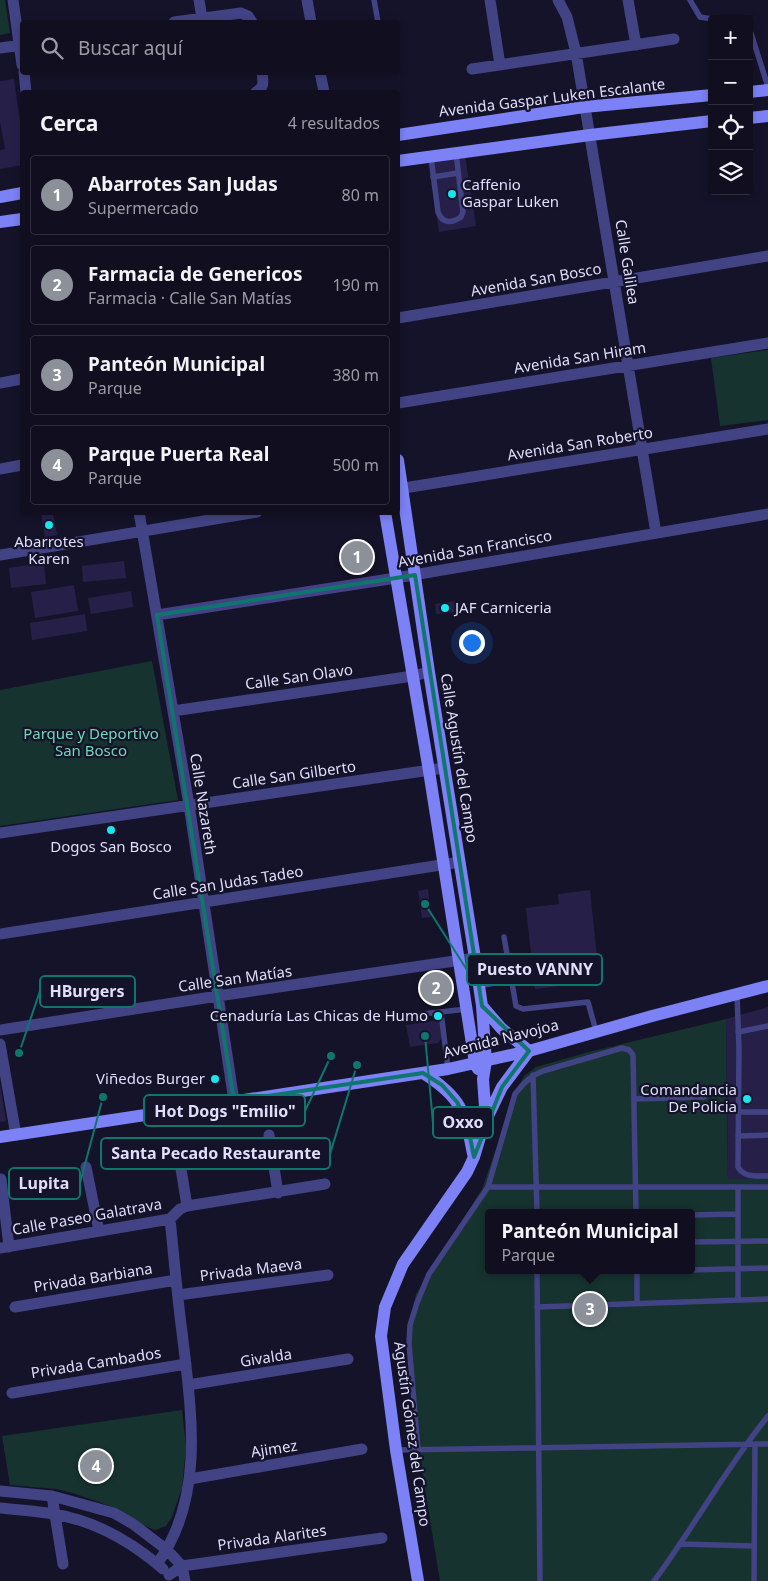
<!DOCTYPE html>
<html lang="es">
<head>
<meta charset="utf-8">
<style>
	:root { --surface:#100e1f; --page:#191728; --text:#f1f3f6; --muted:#9c9ca4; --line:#302e3d; --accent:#8c9099 }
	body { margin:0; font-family:"Noto Sans",sans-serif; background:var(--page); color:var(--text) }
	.controls { position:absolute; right:15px; top:15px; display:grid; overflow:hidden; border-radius:5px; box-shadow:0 2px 8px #0003 }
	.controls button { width:45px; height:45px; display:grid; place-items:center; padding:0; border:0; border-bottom:1px solid var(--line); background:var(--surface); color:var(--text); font:25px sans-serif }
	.you { position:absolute; left:471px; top:642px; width:18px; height:18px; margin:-12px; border:4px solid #fff; border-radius:50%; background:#1a73e8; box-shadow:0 0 0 8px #1a73e833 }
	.badge { display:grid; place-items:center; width:32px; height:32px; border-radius:50%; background:var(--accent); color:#fff; font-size:16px; font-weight:700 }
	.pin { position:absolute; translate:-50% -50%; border:2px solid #fff; box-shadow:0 1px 5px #0006 }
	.popup { position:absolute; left:485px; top:1209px; width:210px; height:65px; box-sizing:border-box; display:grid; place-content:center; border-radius:5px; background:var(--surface); filter:drop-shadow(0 1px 4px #0005); font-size:16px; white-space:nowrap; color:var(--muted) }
	.popup b { font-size:19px; color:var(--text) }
	.popup::after { content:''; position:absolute; left:50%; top:100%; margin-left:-10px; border:10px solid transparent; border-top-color:var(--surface) }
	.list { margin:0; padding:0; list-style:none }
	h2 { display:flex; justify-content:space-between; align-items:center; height:65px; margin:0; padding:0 20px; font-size:21px }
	h2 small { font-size:16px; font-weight:400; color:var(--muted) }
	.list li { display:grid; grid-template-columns:32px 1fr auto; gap:15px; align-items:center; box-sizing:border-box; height:80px; margin:0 10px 10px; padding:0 10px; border:1px solid var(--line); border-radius:5px }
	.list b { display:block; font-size:19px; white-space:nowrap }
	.list p { margin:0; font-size:16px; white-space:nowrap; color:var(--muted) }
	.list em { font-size:16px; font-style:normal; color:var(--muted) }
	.icon { flex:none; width:28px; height:28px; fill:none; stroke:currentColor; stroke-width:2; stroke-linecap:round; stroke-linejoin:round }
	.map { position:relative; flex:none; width:768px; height:1581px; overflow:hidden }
	.search { position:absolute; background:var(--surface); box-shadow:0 2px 8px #0003; left:20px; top:20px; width:380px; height:55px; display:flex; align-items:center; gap:12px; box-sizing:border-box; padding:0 18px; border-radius:5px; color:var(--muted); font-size:19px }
	.panel { position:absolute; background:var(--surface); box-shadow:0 2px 8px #0003; left:20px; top:90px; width:380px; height:425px; border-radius:5px }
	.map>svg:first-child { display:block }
</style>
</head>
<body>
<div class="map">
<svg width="768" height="1581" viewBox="0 0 768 1581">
	<rect width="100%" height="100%" fill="#151329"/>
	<path fill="#163330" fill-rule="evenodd" d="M0 0H5L10 33 0 35Z
		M768 350V420L720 426 711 358Z
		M152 661 178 800 0 826V690Z
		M726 1019 728 1179H768V1581H440L424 1483 409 1363V1323L416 1294 482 1189 517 1089 524 1076 536 1067 589 1052ZM489 1213H691V1270H489Z
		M182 1410 186 1447 182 1488 172 1517 166 1526 155 1530 143 1525 116 1508 73 1493 56 1489 10 1485 2 1436Z"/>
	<path fill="#262049" d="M14 79 22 135V165L0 169V150L5 149 0 122V81Z
		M465 156 476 226 439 232 428 162Z
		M41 512H47V515L53 514 57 535 45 537Z
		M360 540 366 573 354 575 348 542Z
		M124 561 126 578 83 582 82 566Z
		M44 563 46 584 11 588 9 568Z
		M74 585 78 611 35 618 31 592Z
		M131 591 133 607 91 614 88 598Z
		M455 601 456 612 436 614 435 604Z
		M85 614 87 631 32 640 30 623Z
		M428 889 431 917 422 918 418 891Z
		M590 890 599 977H596L597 982 535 989 526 908 559 904 558 894Z
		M768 1007V1179H728L726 1019Z
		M440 1020 442 1033 441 1039 438 1043 410 1047 406 1025Z
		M0 1084 6 1121 0 1122Z"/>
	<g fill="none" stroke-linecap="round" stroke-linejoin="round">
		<path stroke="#424384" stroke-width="5.5" d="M374 0 378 22
			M690 0 700 17 712 19
			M749 32 751 33 768 87
			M431 157 438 212C442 223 451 224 461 217L463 212 456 153
			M433 177 458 173
			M504 937 516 1006 523 1009 588 1002 596 1031
			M479 986 511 980
			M737 994 739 1049 738 1167C744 1178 756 1176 768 1176
			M441 1012 448 1069
			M422 1014 467 1009
			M738 1032 768 1026
			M533 1075 537 1213
			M634 1099 704 1097
			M738 1112H768
			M738 1136 768 1135
			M488 1187H768
			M691 1215 738 1214
			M691 1242 768 1241
			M537 1270 540 1581
			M637 1270V1304
			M691 1270 768 1268
			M637 1271 674 1270
			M738 1300V1187
			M537 1307 768 1299
			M418 1449 409 1344 410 1325 417 1303 429 1274 488 1187 515 1094C523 1084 530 1076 543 1071L622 1048 629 1050 633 1055 636 1213
			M396 1450 768 1444
			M681 1544 754 1546
			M654 1581C694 1527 726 1468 768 1416
			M754 1581 755 1445"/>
		<path stroke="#424384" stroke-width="11" d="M13 0 22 65
			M199 0 202 18
			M307 0 311 22
			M490 0 500 65
			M558 0 567 17 576 53 656 533
			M628 0 636 45
			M174 22 241 13 248 16 252 22
			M0 48 22 45
			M472 69 674 39
			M24 72 26 92
			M320 72 324 92
			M256 92C265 87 263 82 262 72
			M398 318 768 256
			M0 383 22 379
			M398 403 768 343
			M0 469 22 465
			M398 489 768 429
			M139 512 189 805 234 1101
			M0 555 257 512
			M157 615 396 578 768 514
			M173 711 413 676 429 672
			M0 833 444 768
			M0 934 460 862
			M0 1030 218 996 475 958
			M0 1044 16 1135
			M269 1135 278 1193
			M178 1150 187 1206
			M86 1167 99 1231
			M1 1179 9 1247
			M0 1248 170 1219 180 1209 187 1206 325 1184
			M178 1295 328 1275
			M15 1307 176 1280
			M188 1385 348 1359
			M12 1393 186 1364
			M190 1479 362 1449
			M0 1491 52 1496 114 1513 133 1524 167 1550 182 1566 185 1581
			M52 1496 63 1564
			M0 1508C18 1510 36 1511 54 1514 95 1521 132 1542 163 1569
			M157 1564C206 1497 191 1410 182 1332 177 1295 174 1257 170 1219
			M169 1575 182 1566 382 1538"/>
		<path stroke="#7c81f5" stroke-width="12" d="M749 92 768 90
			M749 118 768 116
			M398 135 584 107 712 95
			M398 161 590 135 712 121
			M0 197 22 193
			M0 222 22 219
			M398 460 429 672 475 958 482 1006 486 1061 483 1079 485 1107 483 1127 474 1157 467 1172 403 1264 385 1307 381 1336 396 1450 418 1581
			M385 512 429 771 475 1063 478 1069
			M482 1006 501 1028 529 1051 502 1087 487 1118
			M423 1073C461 1097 465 1111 473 1154
			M0 1137 448 1069 529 1051 652 1016 768 986"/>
	</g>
	<path fill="none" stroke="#0f766e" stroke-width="4" stroke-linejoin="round" d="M415 575 482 1006 529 1051 502 1087 474 1157 467 1122 457 1102 442 1085 423 1073 234 1101 157 615Z"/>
	<g fill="#19e5ed" stroke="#151329" stroke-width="2">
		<circle cx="452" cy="194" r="5"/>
		<circle cx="49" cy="525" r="5"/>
		<circle cx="445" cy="608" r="5"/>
		<circle cx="111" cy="830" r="5"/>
		<circle cx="438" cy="1016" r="5"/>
		<circle cx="215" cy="1079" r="5"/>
		<circle cx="747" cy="1099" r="5"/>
	</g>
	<g text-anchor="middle" stroke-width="4.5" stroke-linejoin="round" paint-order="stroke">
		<g font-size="15" fill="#dfdefc" stroke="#151329">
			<text transform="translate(552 98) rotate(-7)" y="5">Avenida Gaspar Luken Escalante</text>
			<text transform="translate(627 262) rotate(81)" y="5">Calle Galilea</text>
			<text transform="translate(536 280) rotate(-10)" y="5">Avenida San Bosco</text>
			<text transform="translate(580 358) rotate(-9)" y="5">Avenida San Hiram</text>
			<text transform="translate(580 444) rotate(-9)" y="5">Avenida San Roberto</text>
			<text transform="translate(475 549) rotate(-10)" y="5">Avenida San Francisco</text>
			<text transform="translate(299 677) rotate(-8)" y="5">Calle San Olavo</text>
			<text transform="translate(459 758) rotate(81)" y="5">Calle Agustín del Campo</text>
			<text transform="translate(294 775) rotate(-8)" y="5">Calle San Gilberto</text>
			<text transform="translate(203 804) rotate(81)" y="5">Calle Nazareth</text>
			<text transform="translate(228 883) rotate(-9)" y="5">Calle San Judas Tadeo</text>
			<text transform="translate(235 979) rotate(-8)" y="5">Calle San Matías</text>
			<text transform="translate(501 1039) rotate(-14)" y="5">Avenida Navojoa</text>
			<text transform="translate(87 1217) rotate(-10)" y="5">Calle Paseo Galatrava</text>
			<text transform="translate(251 1270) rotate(-7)" y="5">Privada Maeva</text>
			<text transform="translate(93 1278) rotate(-9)" y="5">Privada Barbiana</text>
			<text transform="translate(266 1358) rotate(-9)" y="5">Givalda</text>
			<text transform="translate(96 1363) rotate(-9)" y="5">Privada Cambados</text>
			<text transform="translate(412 1434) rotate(82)" y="5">Agustín Gómez del Campo</text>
			<text transform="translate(274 1449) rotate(-9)" y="5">Ajimez</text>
			<text transform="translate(272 1538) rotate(-8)" y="5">Privada Alarites</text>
		</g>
		<g font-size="15" fill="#dfdefc" stroke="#151329" text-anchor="end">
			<text x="462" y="190" text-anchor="start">Caffenio<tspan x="462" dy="17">Gaspar Luken</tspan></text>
			<text x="49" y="547" text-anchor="middle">Abarrotes<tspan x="49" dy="17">Karen</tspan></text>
			<text x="455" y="613" text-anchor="start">JAF Carniceria</text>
			<text x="111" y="852" text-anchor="middle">Dogos San Bosco</text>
			<text x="428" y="1021">Cenaduría Las Chicas de Humo</text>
			<text x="205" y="1084">Viñedos Burger</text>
			<text x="737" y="1095">Comandancia<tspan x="737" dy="17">De Policia</tspan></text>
		</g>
		<g font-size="15" fill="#6ed8b7" stroke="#151329">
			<text x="91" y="739">Parque y Deportivo<tspan x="91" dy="17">San Bosco</tspan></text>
		</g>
	</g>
	<path fill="none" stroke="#0f766e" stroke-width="2" d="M425 904L467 970M19 1053L40 991M331 1056L305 1111M425 1036L433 1123M357 1065L330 1154M103 1097L80 1183"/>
	<g fill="#0f766e" stroke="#151329" stroke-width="2">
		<circle cx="425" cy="904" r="5"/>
		<circle cx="19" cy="1053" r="5"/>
		<circle cx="331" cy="1056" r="5"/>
		<circle cx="425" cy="1036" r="5"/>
		<circle cx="357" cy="1065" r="5"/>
		<circle cx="103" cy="1097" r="5"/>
	</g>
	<g fill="#151329" stroke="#0f766e" stroke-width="2">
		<rect x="467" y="954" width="135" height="31" rx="5"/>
		<rect x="40" y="976" width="95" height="31" rx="5"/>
		<rect x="144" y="1095" width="161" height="31" rx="5"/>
		<rect x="433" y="1107" width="60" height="31" rx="5"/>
		<rect x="101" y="1138" width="229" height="31" rx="5"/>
		<rect x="9" y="1168" width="71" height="31" rx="5"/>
	</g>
	<g font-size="16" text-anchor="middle" font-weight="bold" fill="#dfdefc">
		<text x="535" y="975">Puesto VANNY</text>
		<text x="87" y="997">HBurgers</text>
		<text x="225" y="1117">Hot Dogs "Emilio"</text>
		<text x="463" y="1128">Oxxo</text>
		<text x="216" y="1159">Santa Pecado Restaurante</text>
		<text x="44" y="1189">Lupita</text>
	</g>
</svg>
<div class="controls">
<button>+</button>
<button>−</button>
<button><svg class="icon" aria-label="locate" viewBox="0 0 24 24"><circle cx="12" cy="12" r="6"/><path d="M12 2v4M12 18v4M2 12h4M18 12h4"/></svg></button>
<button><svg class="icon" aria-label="layers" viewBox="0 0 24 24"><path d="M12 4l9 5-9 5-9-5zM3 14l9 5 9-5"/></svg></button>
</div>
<div class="you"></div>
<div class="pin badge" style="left:357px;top:557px">1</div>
<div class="pin badge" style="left:436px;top:988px">2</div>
<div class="pin badge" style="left:590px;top:1309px">3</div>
<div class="popup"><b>Panteón Municipal</b>Parque</div>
<div class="pin badge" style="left:96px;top:1466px">4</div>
<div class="search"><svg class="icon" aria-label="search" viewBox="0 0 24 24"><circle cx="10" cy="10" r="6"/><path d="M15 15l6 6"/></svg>Buscar aquí</div>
<section class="panel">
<h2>Cerca<small>4 resultados</small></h2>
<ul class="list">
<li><span class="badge">1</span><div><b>Abarrotes San Judas</b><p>Supermercado</p></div><em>80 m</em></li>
<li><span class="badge">2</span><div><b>Farmacia de Genericos</b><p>Farmacia · Calle San Matías</p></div><em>190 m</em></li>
<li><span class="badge">3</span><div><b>Panteón Municipal</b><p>Parque</p></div><em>380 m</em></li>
<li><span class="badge">4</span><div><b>Parque Puerta Real</b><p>Parque</p></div><em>500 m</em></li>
</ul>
</section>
</div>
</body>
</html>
